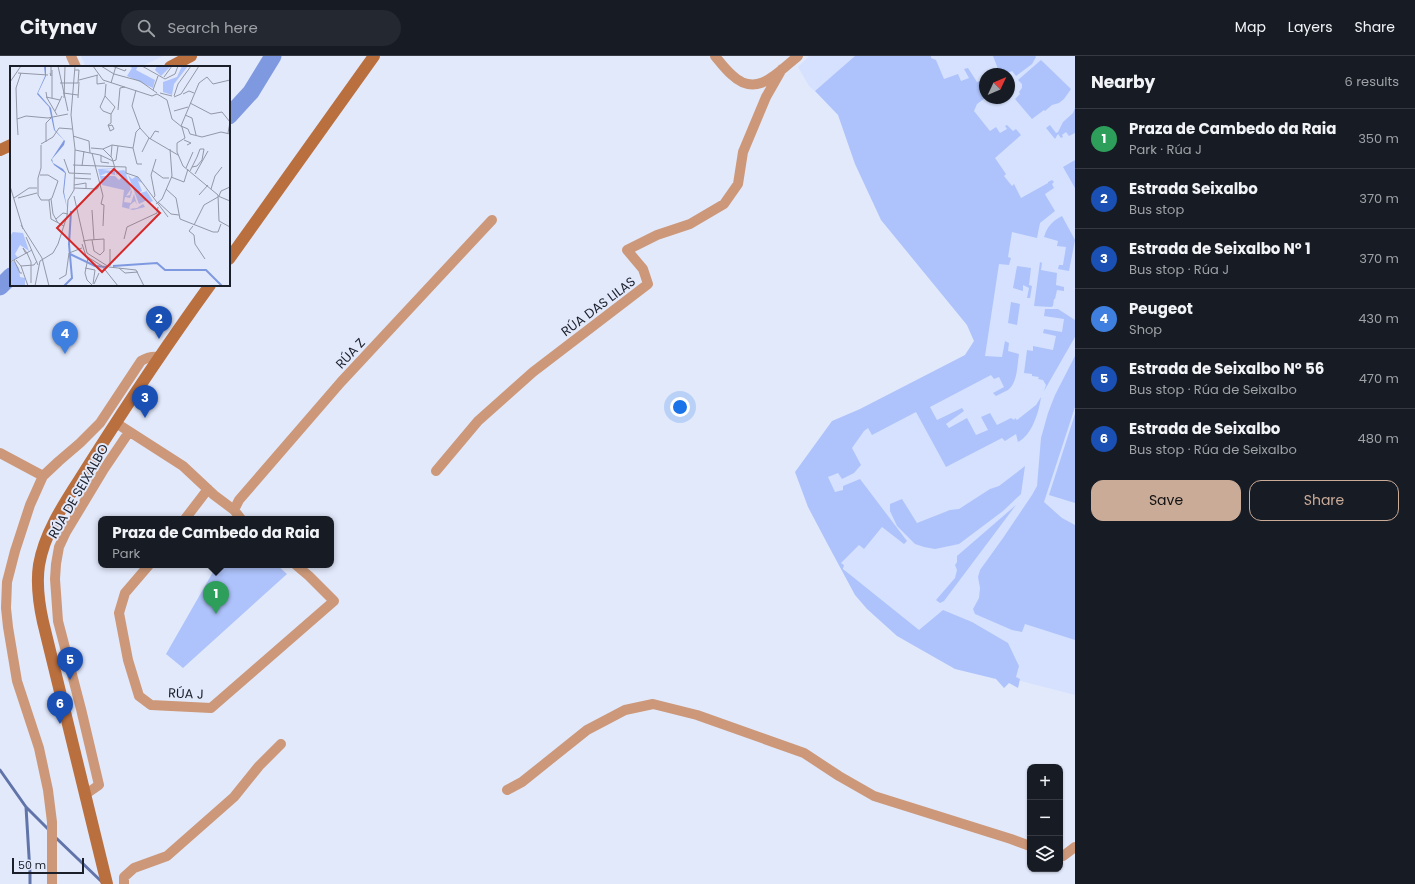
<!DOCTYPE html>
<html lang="en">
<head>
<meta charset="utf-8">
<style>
	:root { --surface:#171b24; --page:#242831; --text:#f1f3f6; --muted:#9ea1a6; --line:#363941; --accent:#c9ab98 }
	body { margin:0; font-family:Poppins,sans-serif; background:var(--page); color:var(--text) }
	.controls { position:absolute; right:12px; bottom:12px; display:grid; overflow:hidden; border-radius:8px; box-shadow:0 1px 3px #0004 }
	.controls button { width:36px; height:36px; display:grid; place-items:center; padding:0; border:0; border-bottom:1px solid var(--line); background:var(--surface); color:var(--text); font:20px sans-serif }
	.compass { position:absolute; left:979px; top:12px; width:36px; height:36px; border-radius:50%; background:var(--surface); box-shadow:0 1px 3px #0004; rotate:46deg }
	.scale { position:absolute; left:12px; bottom:10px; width:72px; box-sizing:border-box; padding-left:4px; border:2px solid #1b1f2a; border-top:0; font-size:11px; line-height:14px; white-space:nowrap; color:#1b1f2a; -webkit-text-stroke:3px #e2e9fb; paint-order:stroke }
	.you { position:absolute; left:680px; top:351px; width:14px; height:14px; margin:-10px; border:3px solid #fff; border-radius:50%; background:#1a73e8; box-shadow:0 0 0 6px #1a73e833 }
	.badge { display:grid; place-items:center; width:26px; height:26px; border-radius:50%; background:var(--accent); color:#fff; font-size:13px; font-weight:700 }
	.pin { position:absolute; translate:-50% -33px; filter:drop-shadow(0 1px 2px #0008) }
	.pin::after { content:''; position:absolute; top:21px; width:14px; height:12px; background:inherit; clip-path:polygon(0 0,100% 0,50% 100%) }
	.popup { position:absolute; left:98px; top:460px; width:236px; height:52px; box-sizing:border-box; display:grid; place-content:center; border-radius:8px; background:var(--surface); filter:drop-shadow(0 1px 3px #0005); font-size:13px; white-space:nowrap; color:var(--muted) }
	.popup b { font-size:15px; color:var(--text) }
	.popup::after { content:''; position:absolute; left:50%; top:100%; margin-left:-8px; border:8px solid transparent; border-top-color:var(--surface) }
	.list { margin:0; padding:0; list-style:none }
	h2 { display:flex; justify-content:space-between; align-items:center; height:52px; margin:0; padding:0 16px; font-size:17px }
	h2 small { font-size:13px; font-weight:400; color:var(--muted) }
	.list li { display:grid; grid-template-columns:26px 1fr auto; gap:12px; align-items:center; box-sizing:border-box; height:60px; padding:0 16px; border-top:1px solid var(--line) }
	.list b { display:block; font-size:15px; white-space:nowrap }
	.list p { margin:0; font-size:13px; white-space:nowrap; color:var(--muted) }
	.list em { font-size:13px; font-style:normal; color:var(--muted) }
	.actions { display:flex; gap:8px; padding:12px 16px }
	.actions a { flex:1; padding:9px 0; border:1px solid var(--accent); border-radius:12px; text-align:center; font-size:14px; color:var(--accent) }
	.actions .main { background:var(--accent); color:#111 }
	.icon { flex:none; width:22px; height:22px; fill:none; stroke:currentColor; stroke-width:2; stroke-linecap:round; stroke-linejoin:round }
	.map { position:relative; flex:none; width:1075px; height:828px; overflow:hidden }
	header { display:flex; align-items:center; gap:24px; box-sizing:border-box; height:56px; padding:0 20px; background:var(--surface); border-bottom:1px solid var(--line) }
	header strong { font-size:19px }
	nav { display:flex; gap:22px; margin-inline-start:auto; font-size:14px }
	.search { width:280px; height:36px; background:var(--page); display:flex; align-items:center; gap:10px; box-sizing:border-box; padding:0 14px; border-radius:22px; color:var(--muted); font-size:15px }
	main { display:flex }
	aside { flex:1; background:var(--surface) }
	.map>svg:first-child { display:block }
</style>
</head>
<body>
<header>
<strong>Citynav</strong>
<div class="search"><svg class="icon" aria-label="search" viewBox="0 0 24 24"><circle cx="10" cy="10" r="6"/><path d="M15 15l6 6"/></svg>Search here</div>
<nav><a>Map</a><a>Layers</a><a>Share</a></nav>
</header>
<main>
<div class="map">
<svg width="1075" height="828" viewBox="0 0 1075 828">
	<rect width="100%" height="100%" fill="#e2e9fb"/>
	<path fill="#d5e1fe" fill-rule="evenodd" d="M81 0H163L140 11H86Z
		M809 0H1075V639L958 609 860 541 827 482 798 415 965 299 974 285 967 269 898 184 843 59 809 30 798 11ZM985 18H1009V42H985Z"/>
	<path fill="#aec3fb" d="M855 0H931V2L936 4 944 23 958 18 961 25 969 22 964 13 968 12 977 26 981 25 985 33V42L977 48 974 55 990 75 996 71 1000 77 1007 73 1005 70 1007 69 1013 75 1016 73 1021 79 995 102 1006 118 1004 120 1012 130 1014 128 1021 142 1048 127V126L1052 124 1054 126 1052 128 1054 132 1045 138 1046 140 1055 155 1040 167 1037 182 1012 176 1008 201 1011 202 1009 209 999 208 985 300 1002 301 1005 285 1009 287 1008 295 1019 298C1017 309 1018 326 1008 334 1004 336 1000 338 996 340L993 337 1004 331 999 321 994 323 991 319 930 351 937 364 962 352 964 355 946 368 949 372 967 362 976 379 988 374 981 361 990 357 997 369 1011 362 1014 364 1015 362 1017 364 1036 349 1041 341C1039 356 1032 379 1018 386L1016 378 1005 385 1002 382 946 411 916 356 872 379 868 372 864 375 852 392 861 409 854 417 842 423 838 417 828 421 835 436 843 434V430L860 423 907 485 904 488 882 471 864 493 859 489 841 507 844 509 843 513 919 574 943 554 972 566 1008 587 1019 610 1016 621 1020 623 1018 632 1009 627 1004 632 996 623 955 613 897 580 867 553 855 539 827 487 808 451 795 416 832 365 860 353 965 299 974 285 967 269 881 164 855 108 838 59 815 35Z
		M993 0H1035L1036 1 1032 8 1016 20 1012 15 1005 18H1000Z
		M1041 4 1071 33 1064 43 1059 47 1052 49 1045 55 1044 54 1032 63 1015 43 1020 38 1019 36 1022 32V28L1018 24Z
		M1075 52V77L1069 80 1066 76 1062 79 1063 81 1061 82 1058 78 1055 83 1046 72 1050 69 1056 77 1058 76 1063 66 1073 57Z
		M1075 104V132L1063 111Z
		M1062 160 1075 184 1069 215 1058 213 1059 209H1063L1066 191 1057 190 1058 185 1044 181C1047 171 1052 165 1062 160Z
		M1040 206 1042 207 1041 214 1057 217 1056 229 1064 231V235L1057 234 1055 243H1054L1053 250 1051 251 1034 250Z
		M1017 210 1031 212 1029 229 1032 230 1030 242H1027L1029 232 1023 229V235L1013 232Z
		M1011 246 1020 248 1017 269 1008 267Z
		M1045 253H1058L1075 264V281L1044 335 1046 329 1043 324 1038 323 1039 321 1032 320V318L1024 317 1027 294 1033 295V290L1053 294 1056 280 1043 277 1044 273 1062 276 1064 263 1044 260Z
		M1075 300V351L1044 446 1062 462 1075 469V584L1025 568 1022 576 1012 574 975 558 973 553 979 542 980 532 978 521 980 514 1003 482 1032 439 1037 430 1041 382 1048 357 1055 339Z
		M1075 358V447L1049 439Z
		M1025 410 1021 438 1003 455 959 488 935 493 924 491 915 488 897 470 890 455V448L902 443 917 467 950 454 959 453 990 433 999 430Z
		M1016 449 944 545 940 547 936 544 955 522 957 514 955 509 957 506V500Z
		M217 509H277L287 518 183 612 166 598Z"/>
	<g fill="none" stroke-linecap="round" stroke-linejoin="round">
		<path stroke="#6174a9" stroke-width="3" d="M0 714 26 751 49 774
			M26 751 30 817V828
			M54 780 102 826"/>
		<path stroke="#7f99e0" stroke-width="17" d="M229 60 251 36 273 0
			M0 231 11 220"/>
		<path stroke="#cc9879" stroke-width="10" d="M71 0 76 11
			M715 0C720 6 725 13 732 19 757 43 778 16 798 0
			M116 367 183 410 214 439 234 454 241 463
			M0 397 43 420
			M436 415 478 365 533 316 648 228 643 213 627 194 657 179 690 168 724 148 738 128 743 96 766 41 782 13
			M234 454 239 444 341 326 492 164
			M185 463 208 433
			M149 509 125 537 119 557 128 604 139 640 151 649 211 652 334 545 309 520 296 509
			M507 734 522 726 587 674 625 654 653 648 697 659 804 697 839 720 874 740 1011 783 1030 790
			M86 738 99 729 81 653 58 565 55 523 56 508 59 491 66 476 104 413 129 376
			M1060 800H1063L1075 791
			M52 828V766L48 734 39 692 17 625 8 571 6 552 7 526 15 495 30 449 43 420 59 405 80 387 100 367 141 305C147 301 152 300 160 301
			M124 828V821L134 812 167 800 234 741 259 710 281 688"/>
		<path stroke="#ba6f3e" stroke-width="12" d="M170 11 191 0
			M0 94 11 89
			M229 203 374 0
			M107 828 43 566C39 548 36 529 39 509 45 472 71 438 90 407 128 347 168 287 210 229"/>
	</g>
	<g text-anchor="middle" stroke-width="4" stroke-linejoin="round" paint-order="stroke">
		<g font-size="13" fill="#1b1f2a" stroke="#e2e9fb">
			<text transform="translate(598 250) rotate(-37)" y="5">RÚA DAS LILAS</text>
			<text transform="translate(350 297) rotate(-47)" y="5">RÚA Z</text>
			<text transform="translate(78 435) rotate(-60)" y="5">RÚA DE SEIXALBO</text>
			<text transform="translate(186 637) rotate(2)" y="5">RÚA J</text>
		</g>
	</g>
	<g transform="translate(10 10)">
		<rect width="220" height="220" fill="#e2e9fb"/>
		<path d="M119 0H128L126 4 145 14 143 22 117 10 122 2ZM147 0H161L151 10 145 4ZM172 0H178L164 18 162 29 153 26V16L167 11ZM110 102 92 104 105 105V109L96 107 90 110H105L109 114 112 111 110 107 106 109 107 105 114 104 118 109 116 108 121 123 116 130 120 129 121 123 122 126 120 132 115 131 114 136 121 137 124 128 127 139 125 135 120 139 119 143 127 142 133 138 135 141 123 144 112 141 114 124 92 119 88 103ZM118 109 122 113 127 110 132 117 128 115 132 125 127 128 137 125 134 121 143 135 139 137 137 134 129 138ZM3 166 13 167 19 185 10 179 5 188 8 192 0 195V170ZM4 195 9 202 10 211 15 212V220H0V196Z" fill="#aec3fb"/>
		<path d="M34 0H36V10L28 27 41 42 45 64 55 75 54 79 42 93 43 97 53 103 56 107 54 126 57 142 53 126 55 107 44 99 41 94 54 74 44 64 39 41 27 28 35 10Z" fill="#7f99e0"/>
		<path fill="none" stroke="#7f99e0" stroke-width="2" d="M60 188 85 200 96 201M103 200 147 197 155 204H196L212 220M54 220 62 212 59 178 61 145"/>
		<path fill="none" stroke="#9298a7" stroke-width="1" d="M48 0 58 45M83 0 93 14M91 0 104 8 130 15 147 27M102 0 115 5 116 3M132 0 155 13M42 4V32M8 7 38 9M40 7 41 10V1M87 9V18L95 17M154 11 162 0M155 13 165 8 168 0M69 14 88 9M93 14 142 30 147 28M0 16 11 0M50 17H68L69 4H65M101 17 106 0M96 18 95 30 90 41 93 45 101 48M126 24 122 40 130 62 139 72 168 89M143 24 148 10M36 26 37 32 47 49M53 27 68 29M150 27 162 30M147 28 157 34 162 53 172 61 175 72 167 77V86L173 100 208 129 209 155 220 161M173 28 179 25 184 27M95 30 105 41 101 48V57L98 59 100 64V65L104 63 102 59 98 60M164 30 168 18 181 0M36 31 50 34M164 31 171 28 189 0M54 32 55 0M68 32 69 16M180 37 201 48 212 46 220 56 218 67M108 44 110 22 115 21M45 45 52 30M164 45 178 41M175 49 182 52 186 69M7 53 6 22 11 7M171 60 189 17 197 11 203 18 220 14M171 60 178 63 180 68 192 71 211 66 220 68M130 62 126 66 123 82 127 98H132M8 69 7 53 16 50 38 52 58 48M63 70 79 75 80 87M140 73 145 65 149 66M174 74 181 77 177 79M36 76V57L41 52M31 78 43 71 49 62 62 63M31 79V102L28 112V129L31 134H39L41 153 54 160M81 82 93 83 102 79 123 82M93 83 102 92 105 102M65 84 90 89 103 95M132 86 139 72M82 87 93 130 91 138 94 139 93 160M91 89V96L99 97M101 91 102 79M54 93 59 107 81 108M103 95 106 94 108 80M63 99 116 101V107L128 111 158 151M72 100 74 85M176 102 183 86M142 104 153 112H159M180 105 187 91 190 83H194L192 94 187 100 182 101M185 108 198 85M30 109H38L48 115 42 132 39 134M161 111 174 116 178 103M64 112 81 113M64 119 76 117V122M0 120 13 163M64 122 87 123 89 120M156 123 166 132 170 153 203 166H208L211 158M201 123 205 110 212 101M189 129 198 119M64 130 77 187 99 201 126 204 134 220M208 130 220 135M209 130 211 125 220 121M4 132 19 122H27M8 132 27 127M143 132 145 130 141 109 146 93M41 133 43 148 48 157M148 136 161 148 169 149M146 138 152 133 162 110 160 83M82 144 84 174M46 153 53 147 58 148M11 159 32 192 39 220M184 159 194 139 208 131M183 160 179 165 184 169 185 178 195 193M16 171 28 199M114 173 117 161 147 147 148 141M73 175 79 174 94 173V185L90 189 84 185 82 174M72 178 76 190 92 200 108 220M17 187 21 196V217M16 188 13 182 17 187M78 192 75 207 77 214 83 220M4 194 10 207H12M6 194 11 200 24 199 27 195M0 196 22 184M11 200 18 220M100 200V183M75 202 85 204 83 218M109 202 115 207 128 206M49 213 56 209 59 187 72 182M84 218 89 207M25 220 30 195 43 187 48 178 57 150 58 134 64 124 65 83 61 49 65 0"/>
		<path fill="#d62828" fill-opacity="0.15" stroke="#d62828" stroke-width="2" d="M104 103 150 147 92 206 47 162Z"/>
		<rect width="220" height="220" fill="none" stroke="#1b1f2a" stroke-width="2"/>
	</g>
</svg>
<div class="controls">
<button>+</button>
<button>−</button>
<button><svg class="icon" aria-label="layers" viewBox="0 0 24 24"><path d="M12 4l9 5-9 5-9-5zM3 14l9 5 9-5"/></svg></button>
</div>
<svg class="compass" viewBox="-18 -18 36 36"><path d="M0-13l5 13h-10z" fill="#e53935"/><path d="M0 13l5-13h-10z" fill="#9ea1a6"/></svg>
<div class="scale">50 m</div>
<div class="you"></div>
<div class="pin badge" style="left:216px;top:558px;background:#2e9e5b">1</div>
<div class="popup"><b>Praza de Cambedo da Raia</b>Park</div>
<div class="pin badge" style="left:159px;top:283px;background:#1a4fb4">2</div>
<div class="pin badge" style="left:145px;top:362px;background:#1a4fb4">3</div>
<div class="pin badge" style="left:65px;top:298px;background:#3f7fe0">4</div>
<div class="pin badge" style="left:70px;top:624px;background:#1a4fb4">5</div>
<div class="pin badge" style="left:60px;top:668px;background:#1a4fb4">6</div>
</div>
<aside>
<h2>Nearby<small>6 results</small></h2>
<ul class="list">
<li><span class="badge" style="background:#2e9e5b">1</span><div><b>Praza de Cambedo da Raia</b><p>Park · Rúa J</p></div><em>350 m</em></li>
<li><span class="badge" style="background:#1a4fb4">2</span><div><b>Estrada Seixalbo</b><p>Bus stop</p></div><em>370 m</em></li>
<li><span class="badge" style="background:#1a4fb4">3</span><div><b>Estrada de Seixalbo Nº 1</b><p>Bus stop · Rúa J</p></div><em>370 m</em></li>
<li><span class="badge" style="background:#3f7fe0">4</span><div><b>Peugeot</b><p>Shop</p></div><em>430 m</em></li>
<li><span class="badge" style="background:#1a4fb4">5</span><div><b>Estrada de Seixalbo Nº 56</b><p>Bus stop · Rúa de Seixalbo</p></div><em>470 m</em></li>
<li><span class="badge" style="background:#1a4fb4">6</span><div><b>Estrada de Seixalbo</b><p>Bus stop · Rúa de Seixalbo</p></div><em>480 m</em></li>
</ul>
<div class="actions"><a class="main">Save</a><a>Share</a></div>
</aside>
</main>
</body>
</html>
